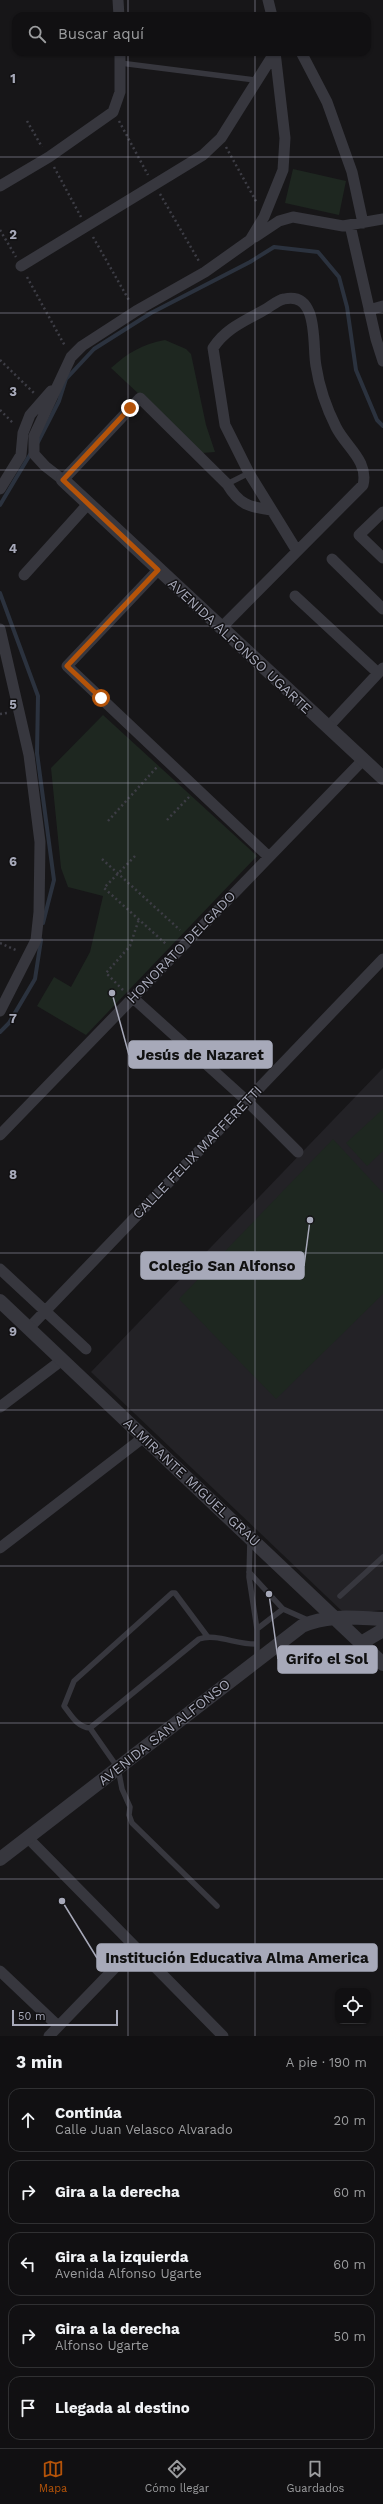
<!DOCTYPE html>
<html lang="es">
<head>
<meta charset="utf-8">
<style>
	:root { --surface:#111012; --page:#1e1e20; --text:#f1f3f6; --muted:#9c9d9f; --line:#303032; --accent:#b45309 }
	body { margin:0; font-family:"Work Sans",sans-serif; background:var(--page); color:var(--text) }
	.controls { position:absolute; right:12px; bottom:12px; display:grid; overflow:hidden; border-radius:8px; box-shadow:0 1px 3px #0004 }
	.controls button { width:36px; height:36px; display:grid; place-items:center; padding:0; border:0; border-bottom:1px solid var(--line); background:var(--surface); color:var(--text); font:20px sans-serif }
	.scale { position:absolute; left:12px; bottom:10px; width:106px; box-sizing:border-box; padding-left:4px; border:2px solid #a7a9b9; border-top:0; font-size:11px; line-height:14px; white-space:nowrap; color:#a7a9b9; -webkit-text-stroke:3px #121113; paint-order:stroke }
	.stop { position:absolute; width:12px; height:12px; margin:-9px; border:3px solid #b45309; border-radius:50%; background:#fff }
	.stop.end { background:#b45309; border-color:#fff; box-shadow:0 1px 4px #0008 }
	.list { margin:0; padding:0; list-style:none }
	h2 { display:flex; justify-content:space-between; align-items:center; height:52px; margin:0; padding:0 16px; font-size:17px }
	h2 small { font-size:13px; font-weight:400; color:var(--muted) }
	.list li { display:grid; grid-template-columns:26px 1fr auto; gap:12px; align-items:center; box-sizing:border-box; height:64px; margin:0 8px 8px; padding:0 8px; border:1px solid var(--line); border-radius:12px }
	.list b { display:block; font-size:15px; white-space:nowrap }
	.list p { margin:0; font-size:13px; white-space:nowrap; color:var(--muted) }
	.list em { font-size:13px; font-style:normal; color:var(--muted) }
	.icon { flex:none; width:22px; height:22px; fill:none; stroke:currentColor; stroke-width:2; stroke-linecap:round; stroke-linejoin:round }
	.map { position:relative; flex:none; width:383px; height:2036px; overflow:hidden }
	.search { position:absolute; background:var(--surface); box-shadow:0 1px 3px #0004; left:12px; right:12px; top:12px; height:44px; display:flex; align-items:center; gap:10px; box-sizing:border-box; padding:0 14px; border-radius:12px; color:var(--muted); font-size:15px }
	.sheet { height:412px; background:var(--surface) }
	nav { display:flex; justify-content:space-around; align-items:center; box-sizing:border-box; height:56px; border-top:1px solid var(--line); background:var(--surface); font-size:11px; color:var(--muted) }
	nav a { display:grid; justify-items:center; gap:2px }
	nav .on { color:var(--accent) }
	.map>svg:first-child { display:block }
</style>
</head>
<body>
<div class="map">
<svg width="383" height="2036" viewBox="0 0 383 2036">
	<rect width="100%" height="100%" fill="#171618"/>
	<path fill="#232226" d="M383 1068V1610L345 1614 91 1372Z"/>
	<path fill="#1e2720" d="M293 169 346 181 339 215 285 203Z
		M165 340 186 349 191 354 206 425 215 452 202 453 111 368C128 353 142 344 165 340Z
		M103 715 257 856 86 1035 37 1006 54 977 71 987 90 952 103 896 68 887 61 868 51 768Z
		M383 1109V1151L367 1166 346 1143Z
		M333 1139 383 1193V1294L276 1399 179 1299Z"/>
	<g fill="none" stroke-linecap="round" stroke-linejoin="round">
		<path stroke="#2b323e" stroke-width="4" d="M38 442 59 401 66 379 94 349 151 313 250 262 274 247 318 252 339 277 347 307 356 370 377 420 383 426
			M0 505 31 453
			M0 593 38 696 37 753 54 880 43 923
			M0 1032 9 1023 35 979 41 940"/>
		<path stroke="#3d3d45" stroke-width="2.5" stroke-dasharray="2 3" stroke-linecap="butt" d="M27 121 42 147
			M119 121 148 175
			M226 147 257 203
			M54 167 81 217
			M160 194 200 263
			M0 230 16 257
			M93 237 130 302
			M27 277 65 346
			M0 360 34 393
			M0 410 14 424
			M0 714 7 713
			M167 820 189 797
			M108 821 157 767
			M135 856 104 888 166 944
			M102 859 180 930
			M0 943 18 951
			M123 990 106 973 130 946 139 919"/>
		<path stroke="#37373e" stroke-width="5.5" d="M120 63 255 80
			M227 484 249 473
			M250 1539 249 1577 257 1629
			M249 1572 283 1609
			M340 1596 383 1557
			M207 1636 175 1593H172L74 1681 64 1706C71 1715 77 1727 90 1728L199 1639C216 1633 237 1645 257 1644
			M257 1658V1629L283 1609 310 1621
			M90 1728 118 1768 122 1789 130 1807 129 1815 132 1823 217 1906"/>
		<path stroke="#37373e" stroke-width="11" d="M118 0 119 16
			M268 0 272 16
			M301 52 327 102 352 172 363 223
			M0 186 49 157 113 112 120 92V52
			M350 225 376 339 383 361
			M255 237 279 221 293 217 343 226 383 219
			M21 266 203 155 221 138 275 52
			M369 310 383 306
			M0 489 21 455 23 433 30 415 51 391
			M271 510C248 507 239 504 227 484L140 398 63 480 45 466 34 454V436L71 357 82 346 136 311 205 272 250 240 264 217 283 170 285 138 275 52
			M383 512 359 535 383 558
			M332 559 383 609
			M158 570 67 666 269 857
			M24 575 88 504
			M295 596 378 673
			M221 628 363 485C369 461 346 447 336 427 327 409 319 386 316 366 312 347 320 291 284 299 278 300 271 306 266 309 245 321 226 328 213 348L225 425 249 473 297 551
			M0 629 29 755 40 842 39 912 36 940 0 1011
			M328 727 383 668
			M132 997 247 1101 298 1152
			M0 1135 363 760
			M0 1269 86 1349
			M29 1328 383 959
			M0 1407 62 1360
			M0 1548 144 1437
			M28 1838 223 2036
			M0 1971 58 2026
			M49 2036 135 1947"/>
		<path stroke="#37373e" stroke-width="14" d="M63 480 383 778
			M0 1301 383 1664
			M361 1643 383 1630
			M0 1859 302 1626C328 1614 355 1618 383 1619"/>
	</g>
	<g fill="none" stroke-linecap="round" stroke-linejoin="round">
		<path stroke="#b45309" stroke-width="5" d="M101 698 67 666 158 570 63 480 130 408"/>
	</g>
	<path fill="none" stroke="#a7a9b9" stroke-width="1" stroke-opacity="0.55" d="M128 0V16M255 0V16M128 52V2036M255 52V2036M0 157H383M0 313H383M0 470H383M0 626H383M0 783H383M0 940H383M0 1096H383M0 1253H383M0 1410H383M0 1566H383M0 1723H383M0 1879H383"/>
	<g text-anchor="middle" stroke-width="3" stroke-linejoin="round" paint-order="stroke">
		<g font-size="14" fill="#a7a9b9" stroke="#121113">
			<text transform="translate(240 646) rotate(43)" y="5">AVENIDA ALFONSO UGARTE</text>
			<text transform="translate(181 947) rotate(-46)" y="5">HONORATO DELGADO</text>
			<text transform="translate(197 1152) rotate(-46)" y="5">CALLE FELIX MAFFERETTI</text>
			<text transform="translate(192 1482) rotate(43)" y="5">ALMIRANTE MIGUEL GRAU</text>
			<text transform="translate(164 1732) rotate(-38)" y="5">AVENIDA SAN ALFONSO</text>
		</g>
	</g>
	<g font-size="13" text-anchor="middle" font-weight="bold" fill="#a7a9b9" stroke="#121113" stroke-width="3" stroke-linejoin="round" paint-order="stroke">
		<text x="13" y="83">1</text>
		<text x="13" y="239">2</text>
		<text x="13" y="396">3</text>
		<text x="13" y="553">4</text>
		<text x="13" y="709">5</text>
		<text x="13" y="866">6</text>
		<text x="13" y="1023">7</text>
		<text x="13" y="1179">8</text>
		<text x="13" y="1336">9</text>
	</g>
	<path fill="none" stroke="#a7a9b9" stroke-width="1.5" d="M112 993L129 1055M310 1220L304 1266M269 1594L278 1659M62 1901L97 1958"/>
	<g fill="#a7a9b9" stroke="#121113" stroke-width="1.5">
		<circle cx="112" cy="993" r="4"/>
		<circle cx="310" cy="1220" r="4"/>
		<circle cx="269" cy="1594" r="4"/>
		<circle cx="62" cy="1901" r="4"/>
	</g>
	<g fill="#a7a9b9" stroke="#a7a9b9" stroke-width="1.5">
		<rect x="129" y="1041" width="143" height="27" rx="4"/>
		<rect x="141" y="1252" width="163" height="27" rx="4"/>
		<rect x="278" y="1646" width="99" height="27" rx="4"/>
		<rect x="97" y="1944" width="280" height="27" rx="4"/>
	</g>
	<g font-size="15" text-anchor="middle" font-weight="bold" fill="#111">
		<text x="200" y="1060">Jesús de Nazaret</text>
		<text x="222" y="1271">Colegio San Alfonso</text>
		<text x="327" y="1664">Grifo el Sol</text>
		<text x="237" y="1963">Institución Educativa Alma America</text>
	</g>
</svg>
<div class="controls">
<button><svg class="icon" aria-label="locate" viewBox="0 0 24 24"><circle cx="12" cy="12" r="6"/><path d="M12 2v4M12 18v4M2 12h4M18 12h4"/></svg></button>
</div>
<div class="scale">50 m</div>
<div class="stop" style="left:101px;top:698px"></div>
<div class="stop end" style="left:130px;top:408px"></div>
<div class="search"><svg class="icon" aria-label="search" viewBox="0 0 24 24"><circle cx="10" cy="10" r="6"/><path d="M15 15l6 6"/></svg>Buscar aquí</div>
</div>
<section class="sheet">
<h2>3 min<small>A pie · 190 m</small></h2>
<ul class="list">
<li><svg class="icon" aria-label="ahead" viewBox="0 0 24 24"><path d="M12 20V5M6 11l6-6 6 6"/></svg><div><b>Continúa</b><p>Calle Juan Velasco Alvarado</p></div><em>20 m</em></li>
<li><svg class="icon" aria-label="right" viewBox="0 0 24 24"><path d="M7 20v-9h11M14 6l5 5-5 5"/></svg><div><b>Gira a la derecha</b></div><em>60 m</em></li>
<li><svg class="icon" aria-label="left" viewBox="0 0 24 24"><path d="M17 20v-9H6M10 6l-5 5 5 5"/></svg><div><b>Gira a la izquierda</b><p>Avenida Alfonso Ugarte</p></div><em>60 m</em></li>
<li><svg class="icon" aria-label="right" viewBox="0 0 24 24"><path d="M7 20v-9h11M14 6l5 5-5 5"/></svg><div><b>Gira a la derecha</b><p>Alfonso Ugarte</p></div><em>50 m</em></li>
<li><svg class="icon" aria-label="arrive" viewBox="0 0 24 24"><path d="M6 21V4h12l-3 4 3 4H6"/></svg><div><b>Llegada al destino</b></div></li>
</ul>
</section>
<nav>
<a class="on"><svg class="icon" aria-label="map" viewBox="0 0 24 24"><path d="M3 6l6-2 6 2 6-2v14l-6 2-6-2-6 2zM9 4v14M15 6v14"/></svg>Mapa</a>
<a><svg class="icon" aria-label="directions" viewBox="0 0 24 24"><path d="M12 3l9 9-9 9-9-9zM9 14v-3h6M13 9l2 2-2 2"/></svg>Cómo llegar</a>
<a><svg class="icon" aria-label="saved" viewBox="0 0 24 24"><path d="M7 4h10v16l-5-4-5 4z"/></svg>Guardados</a>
</nav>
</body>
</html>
